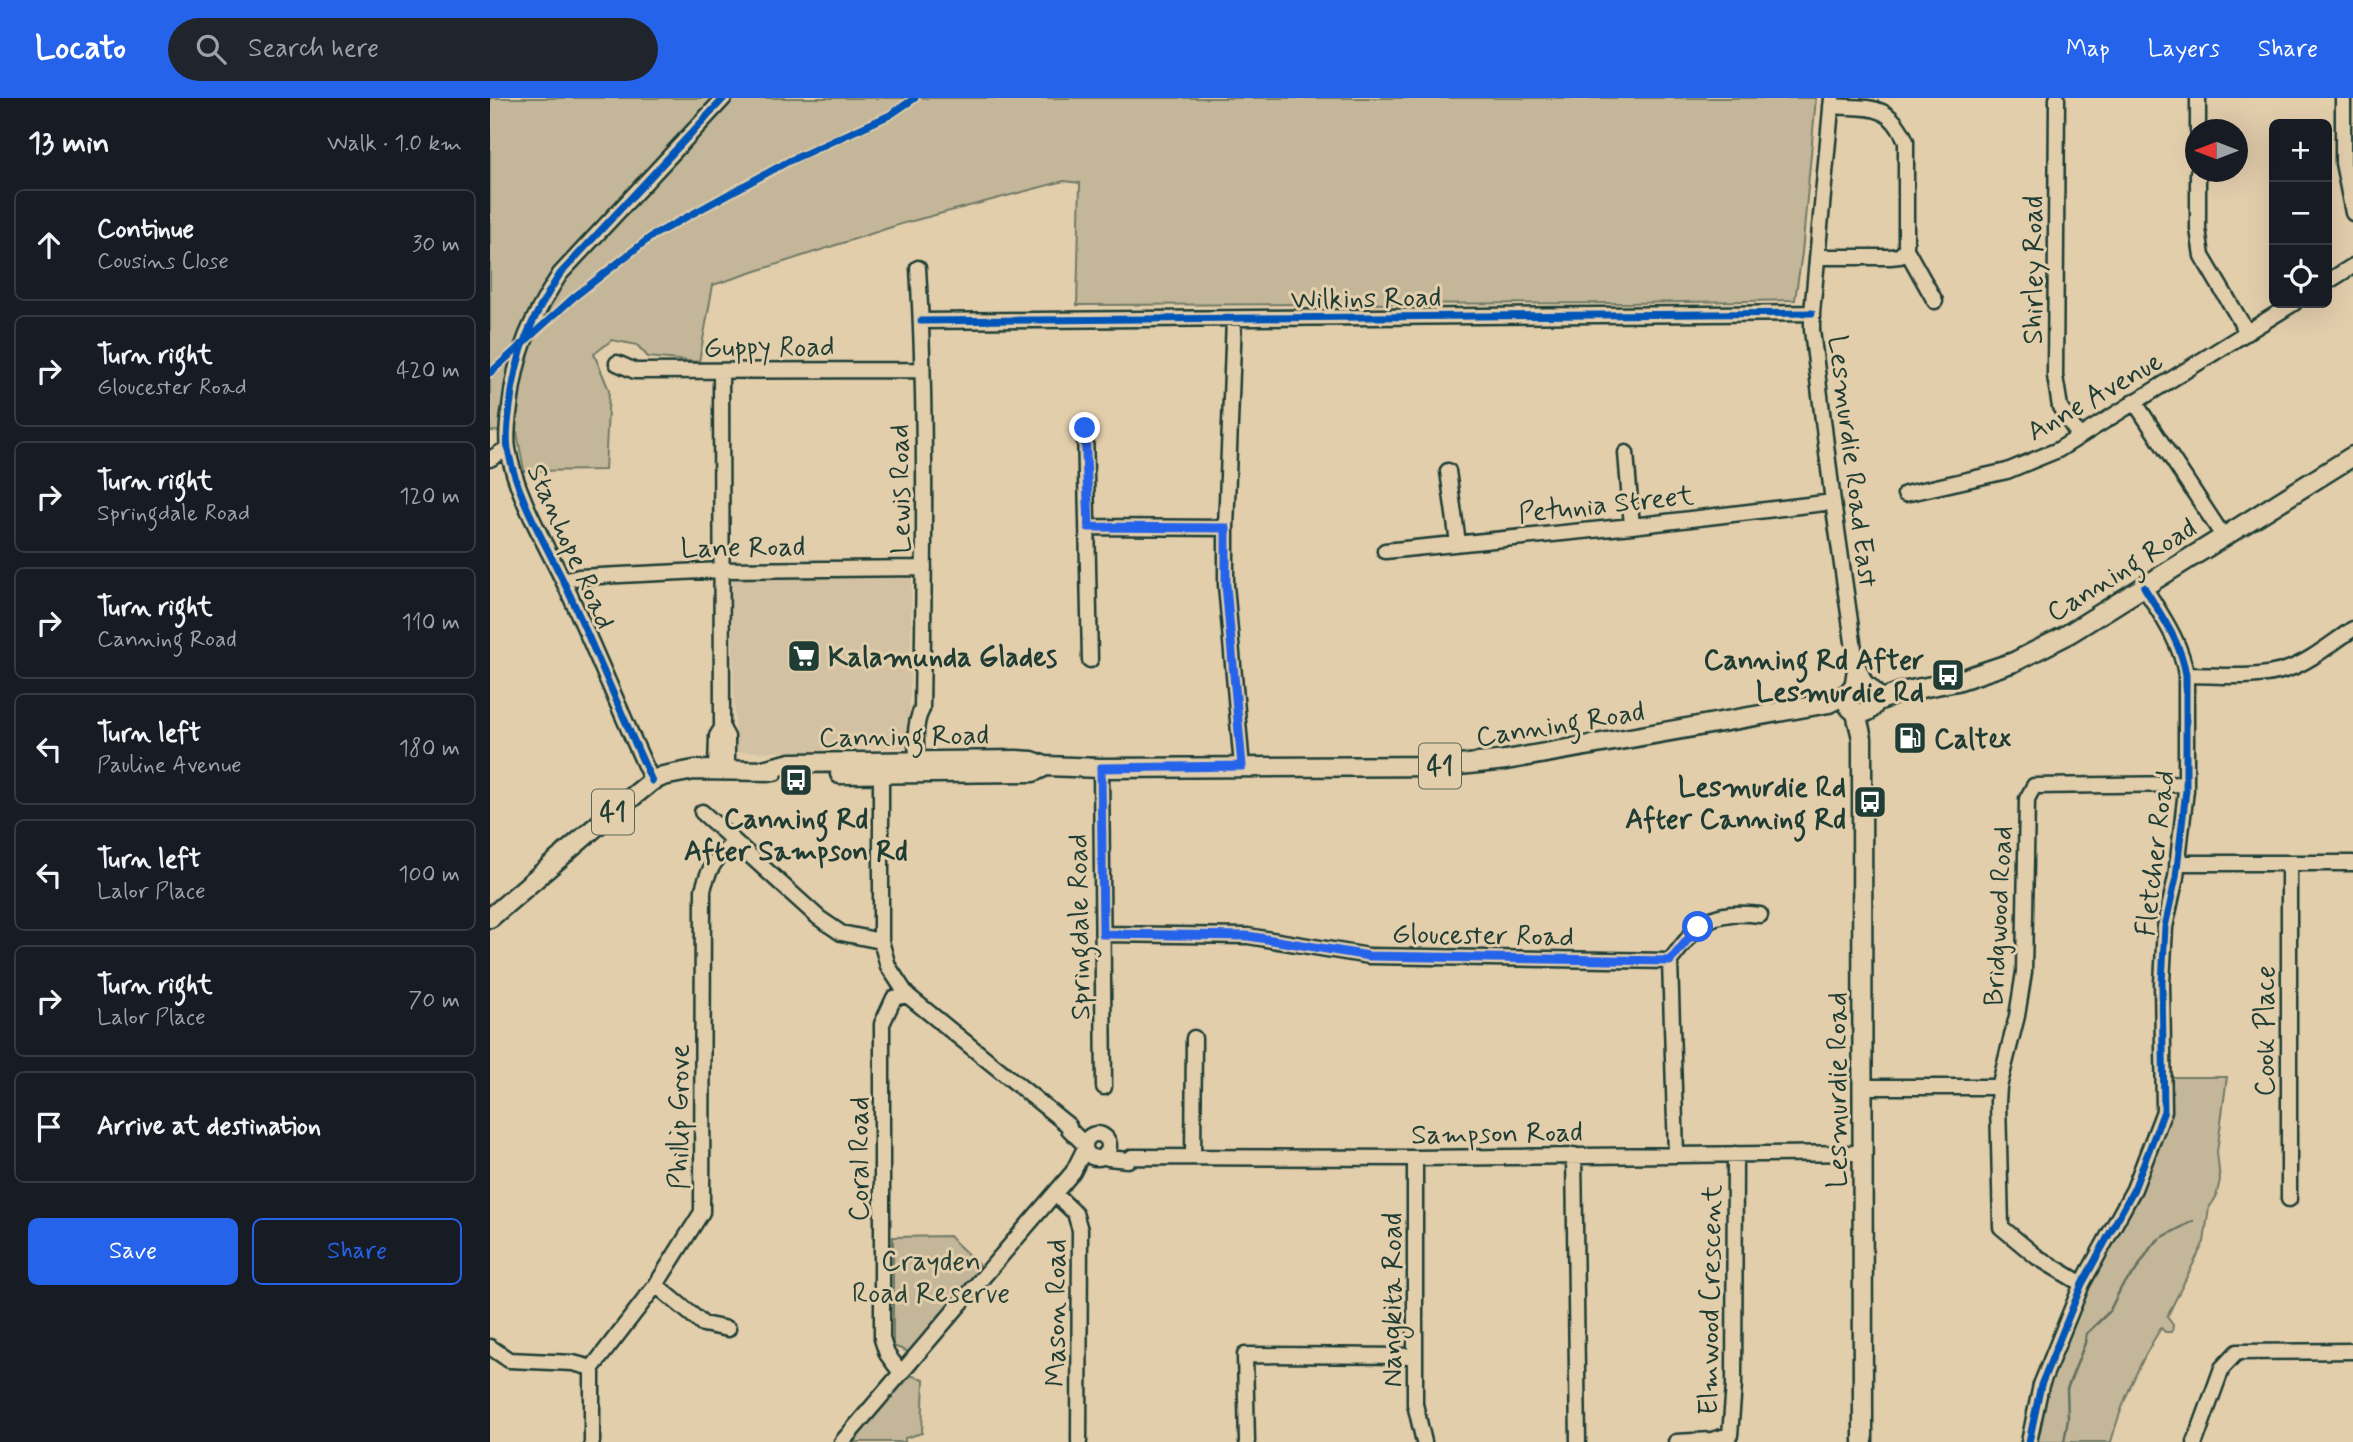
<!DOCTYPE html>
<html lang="en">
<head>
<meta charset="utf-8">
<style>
	:root { --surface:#171b24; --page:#20242c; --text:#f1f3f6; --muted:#9ea1a6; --line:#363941; --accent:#2563eb }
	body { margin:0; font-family:Mynerve,sans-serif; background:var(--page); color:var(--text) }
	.controls { position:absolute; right:21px; top:21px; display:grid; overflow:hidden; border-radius:10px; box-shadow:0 7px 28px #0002 }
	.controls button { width:63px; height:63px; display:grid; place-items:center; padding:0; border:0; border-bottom:2px solid var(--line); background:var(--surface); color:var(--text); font:35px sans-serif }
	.compass { position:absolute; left:1695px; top:21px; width:63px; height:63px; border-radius:50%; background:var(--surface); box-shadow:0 7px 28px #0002; rotate:270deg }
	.stop { position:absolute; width:21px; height:21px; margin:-16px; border:5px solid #2563eb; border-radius:50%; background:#fff }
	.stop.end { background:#2563eb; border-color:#fff; box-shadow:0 2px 7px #0008 }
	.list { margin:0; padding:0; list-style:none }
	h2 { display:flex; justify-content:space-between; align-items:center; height:91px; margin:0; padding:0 28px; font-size:30px }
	h2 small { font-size:23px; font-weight:400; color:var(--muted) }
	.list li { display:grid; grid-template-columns:46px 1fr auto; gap:21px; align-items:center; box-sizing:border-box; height:112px; margin:0 14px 14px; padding:0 14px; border:2px solid var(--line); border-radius:10px }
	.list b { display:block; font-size:26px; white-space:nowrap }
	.list p { margin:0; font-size:23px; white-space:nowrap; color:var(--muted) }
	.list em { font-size:23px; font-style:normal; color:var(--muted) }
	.actions { display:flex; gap:14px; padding:21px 28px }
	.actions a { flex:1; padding:16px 0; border:2px solid var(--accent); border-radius:10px; text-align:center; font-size:24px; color:var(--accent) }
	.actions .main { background:var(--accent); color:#fff }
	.icon { flex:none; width:38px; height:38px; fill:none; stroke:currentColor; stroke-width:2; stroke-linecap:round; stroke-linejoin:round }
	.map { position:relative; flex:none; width:1863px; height:1344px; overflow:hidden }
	header { display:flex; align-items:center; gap:42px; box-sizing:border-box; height:98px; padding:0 35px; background:var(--accent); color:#fff }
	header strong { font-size:33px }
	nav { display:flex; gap:38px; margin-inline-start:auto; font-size:24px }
	.search { width:490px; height:63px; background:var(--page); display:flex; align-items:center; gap:18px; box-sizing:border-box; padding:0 24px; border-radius:38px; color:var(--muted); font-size:26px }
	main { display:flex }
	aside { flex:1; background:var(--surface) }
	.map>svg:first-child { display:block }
</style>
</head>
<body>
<header>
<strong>Locato</strong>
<div class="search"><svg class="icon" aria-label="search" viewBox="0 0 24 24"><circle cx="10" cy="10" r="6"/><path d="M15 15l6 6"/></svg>Search here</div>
<nav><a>Map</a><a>Layers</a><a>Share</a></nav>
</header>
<main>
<aside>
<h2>13 min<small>Walk · 1.0 km</small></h2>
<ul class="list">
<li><svg class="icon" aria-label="ahead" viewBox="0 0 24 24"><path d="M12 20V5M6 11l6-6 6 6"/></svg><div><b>Continue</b><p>Cousins Close</p></div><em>30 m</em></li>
<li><svg class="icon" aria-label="right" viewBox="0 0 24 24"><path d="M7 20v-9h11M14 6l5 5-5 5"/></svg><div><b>Turn right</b><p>Gloucester Road</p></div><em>420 m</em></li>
<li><svg class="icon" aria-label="right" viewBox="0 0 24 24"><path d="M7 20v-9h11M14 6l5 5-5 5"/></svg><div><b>Turn right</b><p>Springdale Road</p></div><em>120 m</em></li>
<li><svg class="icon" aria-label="right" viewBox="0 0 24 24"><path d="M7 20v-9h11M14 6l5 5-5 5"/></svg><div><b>Turn right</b><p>Canning Road</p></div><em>110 m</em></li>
<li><svg class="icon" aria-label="left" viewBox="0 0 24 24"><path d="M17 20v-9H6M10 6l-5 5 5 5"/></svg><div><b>Turn left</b><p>Pauline Avenue</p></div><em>180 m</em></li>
<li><svg class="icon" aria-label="left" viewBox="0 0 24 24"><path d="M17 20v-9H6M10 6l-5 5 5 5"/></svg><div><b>Turn left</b><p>Lalor Place</p></div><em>100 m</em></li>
<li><svg class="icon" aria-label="right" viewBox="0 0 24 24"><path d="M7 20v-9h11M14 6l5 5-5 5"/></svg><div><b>Turn right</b><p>Lalor Place</p></div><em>70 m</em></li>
<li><svg class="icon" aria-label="arrive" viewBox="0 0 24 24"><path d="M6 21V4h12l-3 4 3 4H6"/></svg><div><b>Arrive at destination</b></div></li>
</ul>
<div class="actions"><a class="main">Save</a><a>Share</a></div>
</aside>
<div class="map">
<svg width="1863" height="1344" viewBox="0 0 1863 1344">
	<rect width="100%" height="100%" fill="#e3ceac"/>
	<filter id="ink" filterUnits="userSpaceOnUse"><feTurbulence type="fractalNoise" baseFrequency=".0143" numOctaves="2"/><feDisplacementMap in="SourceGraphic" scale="14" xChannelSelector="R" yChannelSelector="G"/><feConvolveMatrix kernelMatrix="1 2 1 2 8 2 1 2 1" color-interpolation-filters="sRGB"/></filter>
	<g filter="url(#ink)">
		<path fill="#d2c1a2" d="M235 476H422L419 649H356L339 653 246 654 242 512 236 504Z"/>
		<path fill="#c3b699" stroke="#717a66" stroke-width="2" d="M0 0H1326L1312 155 1305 202 1138 205 587 207 590 85 574 83 411 126 223 187 209 264 158 259 147 247 122 242 104 256 119 292 115 372 34 373 27 334 0 333Z
			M1673 979H1737L1727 1054 1730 1082 1726 1099 1719 1110 1714 1144 1677 1219 1683 1227 1682 1234H1675L1671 1230C1649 1265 1632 1304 1621 1344H1539L1551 1287 1674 1013Z
			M459 1138 496 1174 427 1257 403 1248V1139Z
			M411 1275 434 1281 432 1335 415 1340V1344H352Z"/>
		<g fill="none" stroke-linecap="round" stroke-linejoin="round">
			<path stroke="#65705f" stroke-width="2.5" d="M1574 1344 1578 1321 1577 1291 1595 1245 1596 1236 1619 1214 1632 1188 1645 1174 1661 1149 1669 1141 1703 1123"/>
			<defs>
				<path id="minor" d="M1342 0 1322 215V232L1343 404 1366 565 1362 590
					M1567 0 1565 278 1570 309 1589 338
					M1708 0V32
					M1853 0V65L1863 115
					M1341 8C1378 11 1398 3 1416 43V151
					M1708 74V131L1712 158 1757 234
					M1327 159H1400L1410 158 1416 151 1445 203
					M428 170C437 317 434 465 432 611 423 627 425 655 431 671
					M1837 184 1863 168
					M744 221 736 430V487L752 669
					M431 223 1322 215
					M127 265 145 273 432 272
					M231 273 232 630 237 639V672
					M1644 303 1733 438
					M595 329 600 562
					M1136 355 1142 428
					M0 361 18 350
					M958 373 968 445
					M1415 396 1517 373 1568 352 1804 205
					M599 429 736 430
					M895 453 1142 428 1343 404
					M73 483 89 479 232 472 434 470
					M1367 566 1376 587
					M1696 577C1729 577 1766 582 1798 571 1821 563 1843 544 1863 531
					M391 668V843L398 868 417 897 579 1028V1031L595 1047
					M611 670 614 989
					M226 671 227 638 232 630
					M162 683C133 620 107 556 78 493 57 447 27 401 18 351 16 338 18 322 20 309 26 253 40 223 70 176L234 0
					M212 714 329 820 351 835 391 843
					M1687 765H1863
					M1799 766V1101
					M613 836 758 838 879 858 1180 863 1186 1056
					M1180 863C1210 825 1218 811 1270 817
					M1372 989H1509
					M595 1048a12 12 0 1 1 24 0a12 12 0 1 1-24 0Z
					M614 1057 618 1060 638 1062 642 1059 925 1060 1373 1055
					M1084 1057 1088 1344
					M703 1059 704 940
					M925 1060V1306L934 1344
					M565 1096 585 1115 590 1132 589 1344
					M1592 1186 1547 1159 1511 1129 1508 1004 1509 989 1527 918 1534 874 1537 701 1544 688 1696 686
					M166 1187 213 1226 238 1231
					M0 1249 19 1262 83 1265 102 1270V1344
					M102 1270 166 1187 212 1114 213 792C219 768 227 759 245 744
					M411 1275 397 1256 392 1241V926L404 900 417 897
					M352 1344 583 1074 595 1050
					M757 1344 755 1257 924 1258
					M1186 1344 1222 1342 1240 1337 1244 1287 1245 1056
					M1539 1344 1551 1287 1592 1186 1644 1091 1674 1013 1672 885 1675 829 1686 779 1696 692V577C1691 544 1671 517 1654 489
					M1705 1344 1732 1270 1747 1254 1863 1253"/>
				<path id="major" d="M1357 601a14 14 0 1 1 28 0a14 14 0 1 1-28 0Z
					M1385 604 1411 594 1467 583 1524 564 1575 538 1863 358
					M1366 615 1372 640 1373 1344
					M273 672 301 665 526 662 542 663 555 668 611 670 960 668 1016 662 1339 605 1357 596
					M350 676 543 674 552 670
					M0 820 109 726 162 683 173 678 204 672 284 673"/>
			</defs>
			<use href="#minor" stroke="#1f3d34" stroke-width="19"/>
			<use href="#major" stroke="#1f3d34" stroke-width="23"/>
			<use href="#minor" stroke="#e3ceac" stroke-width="14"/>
			<use href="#major" stroke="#e3ceac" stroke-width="18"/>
			<defs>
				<path id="cycleway" d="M431 223 1322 215
					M0 275 83 200 162 138 299 63 400 17 425 0
					M162 683C133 620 107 556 78 493 57 447 27 401 18 351 16 338 18 322 20 309 26 253 40 223 70 176L234 0
					M1539 1344 1551 1287 1592 1186 1644 1091 1674 1013 1672 885 1675 829 1686 779 1696 692V577C1691 544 1671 517 1654 489"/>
			</defs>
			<use href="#cycleway" stroke="#e3ceac" stroke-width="11"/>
			<use href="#cycleway" stroke="#0057b8" stroke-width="7"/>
		</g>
	</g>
	<g fill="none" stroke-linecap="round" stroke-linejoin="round" filter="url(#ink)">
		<path stroke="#2563eb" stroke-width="9" d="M595 330 599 429 736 430V487L752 668 611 670 613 836 758 838 879 858 1180 863 1208 829"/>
	</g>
	<defs>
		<symbol id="supermarket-square" viewBox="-11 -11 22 22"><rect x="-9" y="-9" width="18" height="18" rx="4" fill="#1f3d34" stroke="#e3ceac"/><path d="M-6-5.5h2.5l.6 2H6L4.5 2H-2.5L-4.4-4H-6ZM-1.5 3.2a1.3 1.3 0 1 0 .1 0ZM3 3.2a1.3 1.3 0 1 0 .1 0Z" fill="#fff"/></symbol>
		<symbol id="bus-square" viewBox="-11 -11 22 22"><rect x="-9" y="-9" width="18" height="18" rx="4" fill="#1f3d34" stroke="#e3ceac"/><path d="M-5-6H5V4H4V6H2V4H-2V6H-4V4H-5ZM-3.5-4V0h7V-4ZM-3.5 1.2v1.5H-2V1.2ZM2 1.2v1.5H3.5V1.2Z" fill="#fff"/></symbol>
		<symbol id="fuel-square" viewBox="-11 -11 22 22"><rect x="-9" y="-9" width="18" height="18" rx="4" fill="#1f3d34" stroke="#e3ceac"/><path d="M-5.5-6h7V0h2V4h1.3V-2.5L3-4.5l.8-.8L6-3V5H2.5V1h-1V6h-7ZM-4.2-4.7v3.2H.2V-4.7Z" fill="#fff"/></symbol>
	</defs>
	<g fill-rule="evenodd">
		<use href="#supermarket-square" x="295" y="539" width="38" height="38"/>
		<use href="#bus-square" x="1439" y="558" width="38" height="38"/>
		<use href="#fuel-square" x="1401" y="621" width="38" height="38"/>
		<use href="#bus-square" x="287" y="663" width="38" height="38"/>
		<use href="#bus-square" x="1361" y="685" width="38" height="38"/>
	</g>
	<g text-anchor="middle" stroke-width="6" stroke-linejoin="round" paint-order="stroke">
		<g fill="#e3ceac" stroke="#5a6858" stroke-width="2">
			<rect x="929" y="645.5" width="42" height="45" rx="5"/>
			<rect x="102" y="691.5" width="42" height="45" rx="5"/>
		</g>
		<g font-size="26" font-weight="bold" fill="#1f3d34">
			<text x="950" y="677">41</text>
			<text x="123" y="723">41</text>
		</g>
		<g font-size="28" fill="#1f3d34" stroke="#e3ceac">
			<text transform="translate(1542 172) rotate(-90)" y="10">Shirley Road</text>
			<text transform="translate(876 199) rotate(-1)" y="10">Wilkins Road</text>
			<text x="279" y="258">Guppy Road</text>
			<text transform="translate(1604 297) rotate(-30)" y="10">Anne Avenue</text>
			<text transform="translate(1364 363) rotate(83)" y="10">Lesmurdie Road East</text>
			<text transform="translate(409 391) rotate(-91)" y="10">Lewis Road</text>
			<text transform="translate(1116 405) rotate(-6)" y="10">Petunia Street</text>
			<text transform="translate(82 448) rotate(66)" y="10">Stanhope Road</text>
			<text transform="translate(253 448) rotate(-1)" y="10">Lane Road</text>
			<text transform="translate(1631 471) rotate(-32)" y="10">Canning Road</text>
			<text transform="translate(1070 625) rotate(-9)" y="10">Canning Road</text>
			<text transform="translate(414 637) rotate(-1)" y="10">Canning Road</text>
			<text transform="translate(1664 755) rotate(-83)" y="10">Fletcher Road</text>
			<text transform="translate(1507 818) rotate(-87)" y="10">Bridgwood Road</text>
			<text transform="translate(588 829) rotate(-91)" y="10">Springdale Road</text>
			<text transform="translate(993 836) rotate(1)" y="10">Gloucester Road</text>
			<text transform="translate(1774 933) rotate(-90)" y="10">Cook Place</text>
			<text transform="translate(1346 992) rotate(-90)" y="10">Lesmurdie Road</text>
			<text transform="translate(188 1019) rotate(-90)" y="10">Phillip Grove</text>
			<text transform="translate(1007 1034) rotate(-1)" y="10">Sampson Road</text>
			<text transform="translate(368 1061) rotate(-90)" y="10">Coral Road</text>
			<text transform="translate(901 1202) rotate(-90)" y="10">Nangkita Road</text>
			<text transform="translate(1219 1202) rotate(-89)" y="10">Elmwood Crescent</text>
			<text transform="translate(565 1215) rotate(-90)" y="10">Mason Road</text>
		</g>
		<g font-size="28" font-weight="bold" fill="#1f3d34" stroke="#e3ceac" text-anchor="start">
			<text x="338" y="568">Kalamunda Glades</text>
			<text x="1434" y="571" text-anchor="end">Canning Rd After<tspan x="1434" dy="32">Lesmurdie Rd</tspan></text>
			<text x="1444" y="650">Caltex</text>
			<text x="1356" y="698" text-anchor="end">Lesmurdie Rd<tspan x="1356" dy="32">After Canning Rd</tspan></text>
			<text x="306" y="730" text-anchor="middle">Canning Rd<tspan x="306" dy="32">After Sampson Rd</tspan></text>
		</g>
		<g font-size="28" fill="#274339" stroke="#e3ceac">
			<text x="441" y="1172">Crayden<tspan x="441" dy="32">Road Reserve</tspan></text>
		</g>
	</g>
</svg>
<div class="controls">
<button>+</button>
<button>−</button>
<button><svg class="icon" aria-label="locate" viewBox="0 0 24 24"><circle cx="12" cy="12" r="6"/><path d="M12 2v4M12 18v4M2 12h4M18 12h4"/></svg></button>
</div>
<svg class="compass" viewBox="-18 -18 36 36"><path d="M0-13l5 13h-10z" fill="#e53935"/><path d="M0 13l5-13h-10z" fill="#9ea1a6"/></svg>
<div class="stop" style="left:1208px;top:829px"></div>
<div class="stop end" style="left:595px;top:330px"></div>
</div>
</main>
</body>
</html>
